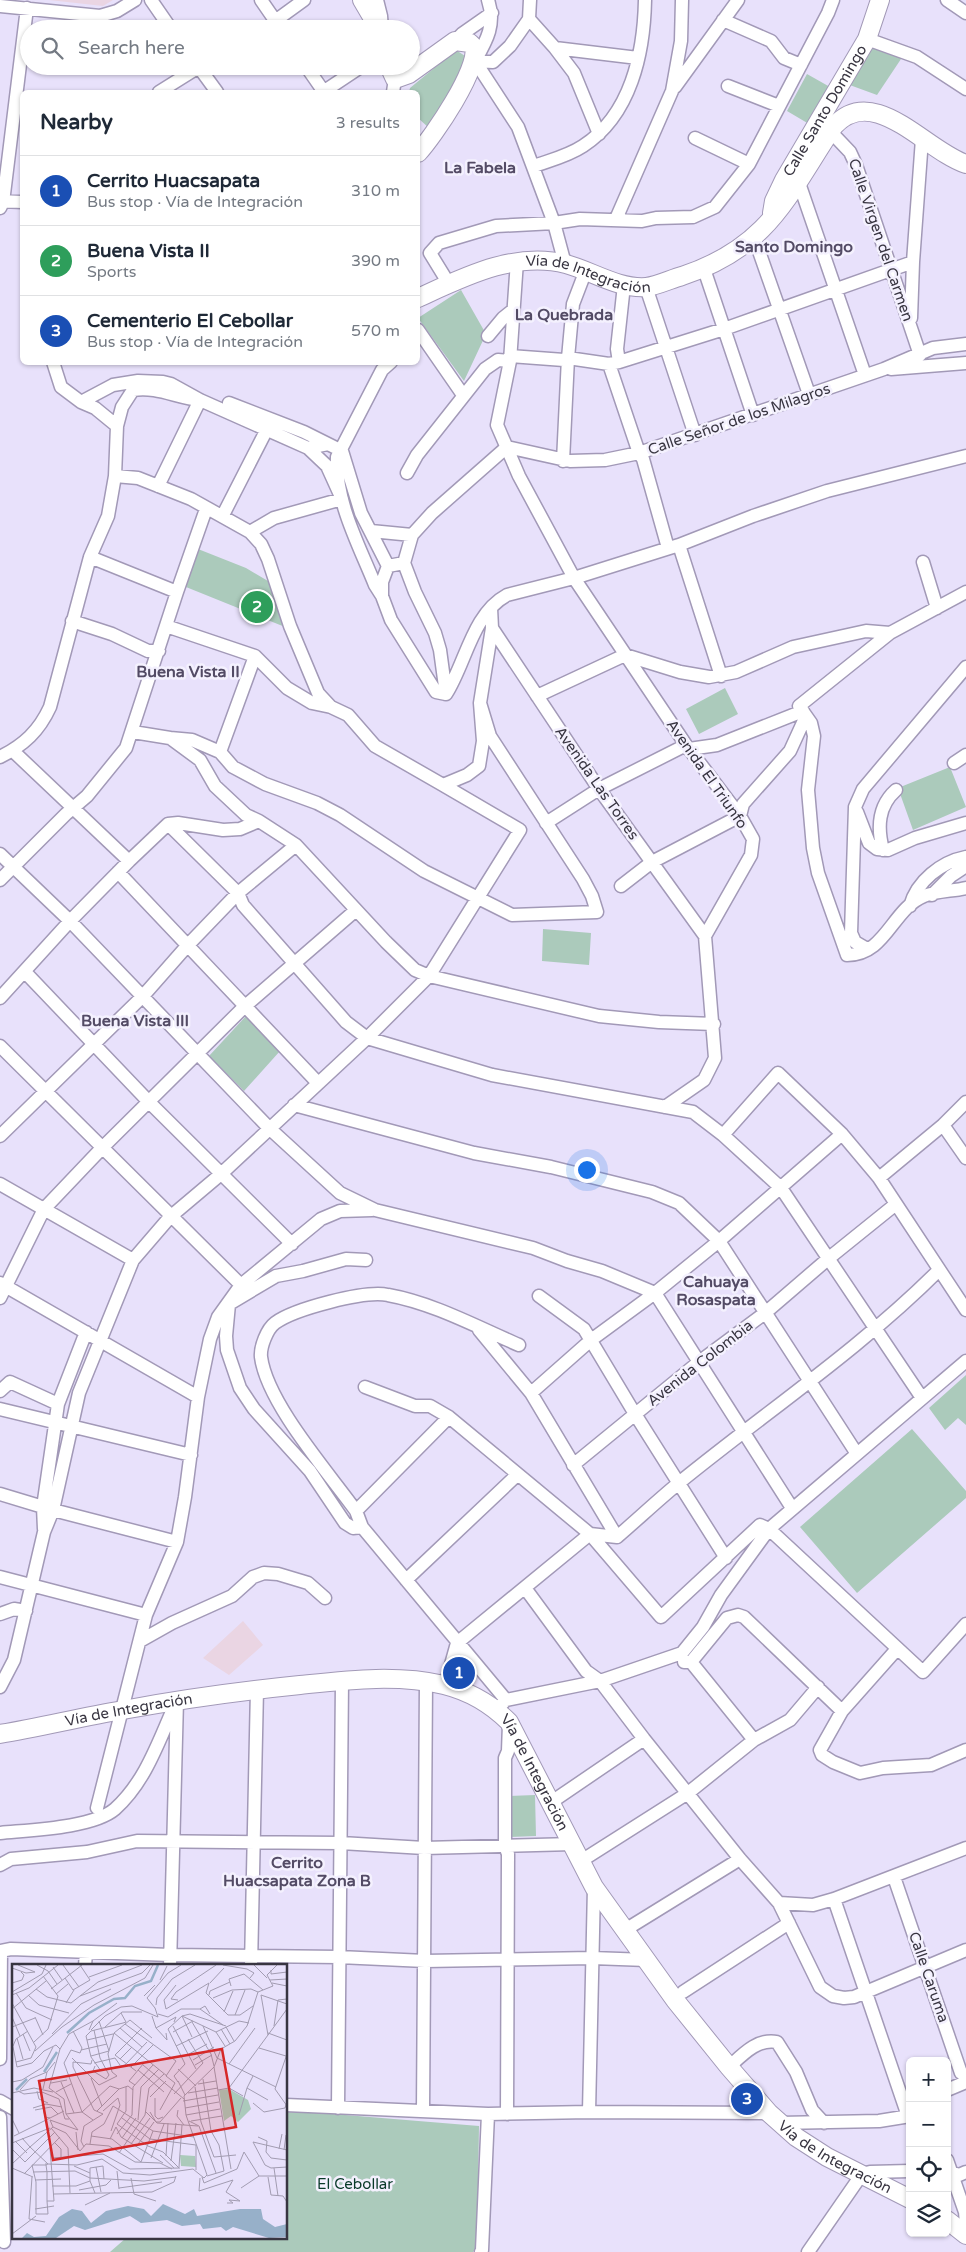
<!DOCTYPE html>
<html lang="en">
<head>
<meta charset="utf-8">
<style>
	:root { --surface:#fff; --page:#f2f2f3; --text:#1f2937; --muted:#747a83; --line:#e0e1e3; --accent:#d93025 }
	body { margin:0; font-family:"Varela Round",sans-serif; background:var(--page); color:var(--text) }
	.controls { position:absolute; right:15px; bottom:15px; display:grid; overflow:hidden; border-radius:8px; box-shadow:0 1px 4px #0004 }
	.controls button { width:45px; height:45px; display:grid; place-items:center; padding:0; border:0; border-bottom:1px solid var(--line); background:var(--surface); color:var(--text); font:25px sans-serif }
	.you { position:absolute; left:586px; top:1169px; width:18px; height:18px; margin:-12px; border:4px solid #fff; border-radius:50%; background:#1a73e8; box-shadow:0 0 0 8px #1a73e833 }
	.badge { display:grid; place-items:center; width:32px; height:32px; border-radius:50%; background:var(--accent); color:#fff; font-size:16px; font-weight:700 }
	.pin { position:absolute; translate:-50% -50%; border:2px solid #fff; box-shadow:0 1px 5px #0006 }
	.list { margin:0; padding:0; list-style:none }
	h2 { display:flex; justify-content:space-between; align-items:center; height:65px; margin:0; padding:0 20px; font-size:21px }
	h2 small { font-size:16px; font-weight:400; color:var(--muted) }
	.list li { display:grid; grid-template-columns:32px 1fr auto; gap:15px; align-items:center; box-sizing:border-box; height:70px; padding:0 20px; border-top:1px solid var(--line) }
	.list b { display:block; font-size:19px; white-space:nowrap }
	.list p { margin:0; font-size:16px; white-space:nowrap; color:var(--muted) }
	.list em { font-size:16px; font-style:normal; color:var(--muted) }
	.icon { flex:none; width:28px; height:28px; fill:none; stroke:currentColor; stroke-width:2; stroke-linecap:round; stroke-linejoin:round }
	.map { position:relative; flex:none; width:966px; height:2252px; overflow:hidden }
	.search { position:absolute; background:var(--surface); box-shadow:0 1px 4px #0004; left:20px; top:20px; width:400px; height:55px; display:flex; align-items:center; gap:12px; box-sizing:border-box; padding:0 18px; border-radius:28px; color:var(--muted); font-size:19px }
	.panel { position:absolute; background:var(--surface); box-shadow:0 1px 4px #0004; left:20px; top:90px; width:400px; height:275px; border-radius:8px }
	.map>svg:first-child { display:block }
</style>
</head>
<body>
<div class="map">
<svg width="966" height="2252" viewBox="0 0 966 2252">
	<rect width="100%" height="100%" fill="#e8e1fb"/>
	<path fill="#ead5e3" d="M49 0H113L103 6Z
		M243 1621 263 1645 229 1675 203 1658Z"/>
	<path fill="#abcabb" d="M872 48 903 56 877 95 847 84Z
		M456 50 468 58 429 128 418 118V92H409L410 88Z
		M807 74 830 87 809 124 787 111Z
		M461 290 486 334 464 381 418 318Z
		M198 549 246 568 268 581 285 627 186 587Z
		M725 688 738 714 699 734 686 709Z
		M950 767 966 807 913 830 898 788Z
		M543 929 591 933 589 965 542 961Z
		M246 1016 280 1051 244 1091 209 1056Z
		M966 1375V1425L958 1418 945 1430 929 1408Z
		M912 1429 966 1491V1498L857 1593 800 1527Z
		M535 1795 536 1836 510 1837 509 1796Z
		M286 2112 321 2113 479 2126 477 2246 473 2252H110L126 2238H286Z"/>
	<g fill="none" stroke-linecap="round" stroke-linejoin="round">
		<defs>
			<path id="street" d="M151 0 171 29
				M261 0 281 29
				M377 0 381 16 382 29
				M947 0 966 13
				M0 6 100 16 117 11 135 0
				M529 19 555 48 574 73 599 134
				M723 20 771 41 784 58 801 65
				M275 21 304 0
				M867 39 917 57 966 89
				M455 41 462 34 492 13
				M555 48 638 58
				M475 61 518 127 554 223 565 264
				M475 61 493 62 510 46 529 19 530 0
				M475 61C487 40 496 24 488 0
				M198 66 217 92
				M306 66 324 92
				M728 86 779 106
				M675 87 738 0
				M159 92 199 67
				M323 92 362 66
				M393 92 395 79
				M830 131 850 152 856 165 920 355
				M695 138 749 164
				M534 166C551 160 568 156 583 146 631 115 644 53 645 0
				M799 183 865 375
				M0 201 22 202
				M0 208 3 202 27 8
				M616 219 672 91 681 41 682 0
				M754 237 809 394
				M517 261 510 361 497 425 519 476 574 578 686 745 740 816 753 839 751 855 705 936 715 1058 704 1080 665 1107
				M704 269 753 415
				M449 284 430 253 439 243 496 226 554 223 580 219 642 221 656 218 693 217 715 207 749 164 828 13 833 0
				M646 287 695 435
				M911 318 913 262 922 139
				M418 330 463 395
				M488 336 503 318 513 310
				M510 356 564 360 568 358 609 364 619 362 724 329 913 262
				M619 362 617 349 624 285
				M609 364 639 453 643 459 668 548
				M891 369 966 363
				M81 402 113 385 138 381 163 382 171 384 200 400 308 448 328 444 342 451 361 513 388 566 382 582V596L391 620 436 692 446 694
				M229 403 304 432 328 444
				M117 426 122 407 133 390C157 386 177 398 200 400L158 486
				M507 447 570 461 605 460 639 453 884 369 933 348 966 344
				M563 461 568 358 573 304 586 270
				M407 473 417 455 485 369 498 360 510 361
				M115 476 138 478 191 499 250 532 261 544 268 559 290 626 318 693 331 707 348 715 375 746 443 785 467 775 479 766 483 741 480 703 492 628 491 608
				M223 515 267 429
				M371 531 412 535
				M250 532 274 518 342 499 327 466 308 448
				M679 545 721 676
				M90 557 177 592
				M923 562 937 608
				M404 563 415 592 435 633 440 650 446 694
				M388 566 404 563 412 535 432 513 507 447
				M966 592 890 633 799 706 811 723 814 736 808 790 813 848 818 873 847 955C886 955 892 909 924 896 935 891 954 891 966 888
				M382 596 375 585C359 545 335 502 337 457L382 370 391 362
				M72 621 112 634 148 651H159
				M166 626 255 656 287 688 312 703 331 707
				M492 628 599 789 705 936
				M446 694C466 663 472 614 507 595L574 578 679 545 753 516 827 491 966 456
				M537 696 625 655 680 672 709 677 736 672 793 647 866 631 890 633
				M170 738 192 740 220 752 233 767 265 784 317 803 340 815 424 871 512 915 597 912 592 896 583 879 490 736 480 703
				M689 749 717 745 803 711
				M13 751 129 861
				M220 752 255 656
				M0 757C24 745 39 731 50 707L90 557 108 516 115 476 117 426 95 408 81 402 61 387 53 362
				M954 763 966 755
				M857 812 869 843 877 849 888 850 915 838 966 823
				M259 821 296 845 386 942 415 970 429 976 599 1016 659 1022 714 1024
				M546 823 599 789 686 745
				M168 824 238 893 243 905 346 1022 367 1038 492 1075 693 1112 723 1135 781 1188 922 1398
				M883 850C877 827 878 806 896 790
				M0 854 70 921 269 1128 340 1193 375 1210 533 1248 567 1261 602 1271 655 1293 792 1508
				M118 872 318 1083
				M0 880 66 814 87 796 126 748 177 592 206 509
				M621 886 652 862 740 816 743 804 790 751 806 716
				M932 895 951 876 966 866
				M910 906C917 881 941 862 966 857
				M867 949 855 942 851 933 855 807 863 789 966 667
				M25 972 150 1103 292 1244
				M0 998 70 921 129 861 168 824 178 823 223 830 240 829 259 821 246 815 215 786 200 760 170 738 133 732
				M0 1046 241 1285
				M294 1105 474 1153 551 1167 652 1192 679 1203 719 1241 857 1454
				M943 1125 966 1158
				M723 1135 778 1073 842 1134 879 1178 966 1310
				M0 1136 143 996 187 946 238 893 296 845
				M879 1178 943 1125 966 1102
				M0 1184 133 1260
				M0 1283 198 1397
				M539 1296 584 1329 635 1414 726 1558
				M0 1298 44 1209 102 1148 244 1007 356 910
				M479 1330 531 1393 617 1537
				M365 1387 415 1406H430L449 1417 590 1534 661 1617 760 1525 769 1529 923 1672 966 1624
				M0 1391 10 1382 58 1404
				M531 1393 591 1340 655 1293 719 1241 842 1134
				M0 1409 191 1455
				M573 1465 699 1362 765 1313 829 1258 896 1204
				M0 1494 53 1510 177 1542
				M356 1511 449 1417
				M362 1527 353 1528 345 1523 310 1471 254 1409 240 1388 227 1350 226 1336 229 1304 276 1276 303 1271 346 1259 366 1260
				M44 1529 43 1507 58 1404 86 1332
				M0 1577 146 1615
				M406 1580 517 1475
				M525 1588 586 1671 600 1681 644 1739 740 1859 779 1903 820 1987 833 1996 844 1998 854 1997 966 1950
				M0 1614 14 1609 26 1611
				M140 1641 172 1623 232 1596 253 1577 264 1573 278 1574 308 1583 325 1598
				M897 1649 842 1711 820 1750 822 1755 833 1762 860 1773 883 1768 931 1765 966 1750
				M684 1662H691L754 1740
				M691 1662 727 1618 738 1615 744 1617 842 1711
				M445 1686 457 1643 590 1534 617 1537C638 1519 658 1500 680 1482 766 1412 860 1349 939 1270
				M0 1687 14 1660 44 1532 53 1510 79 1393 133 1260 170 1217 221 1174 367 1038 429 976 520 830 443 785
				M506 1700 362 1527 356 1511C328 1472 267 1403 261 1357 260 1347 267 1329 275 1323 294 1309 365 1290 388 1295 433 1303 477 1327 519 1345
				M501 1705 506 1700 600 1681 682 1653 703 1627 721 1595 769 1529 966 1361
				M550 1803 644 1739
				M97 1808 146 1615 177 1542 185 1497 198 1397 210 1339 218 1317 241 1285 321 1219 340 1211 372 1210
				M0 1833C29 1830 93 1828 115 1809 145 1782 158 1743 174 1707
				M581 1861 688 1793 754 1740 790 1720 818 1687
				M0 1865 11 1859 87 1852 137 1841 341 1843 424 1848 573 1844
				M894 1877 961 2073 966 2075
				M834 1899 908 2116
				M779 1903 813 1905 834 1899 966 1848
				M625 1930 740 1859
				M0 1951 11 1949 170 1955 339 1957 425 1961 592 1958 647 1960
				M85 1966 86 1952
				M170 1966 177 1700
				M251 1966 257 1689
				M683 1992 789 1923
				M0 2059 1 1951
				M729 2067C743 2054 758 2038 777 2042L796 2072 812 2110 824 2123
				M947 2090 966 2082
				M0 2101 14 2109
				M286 2105 488 2114 589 2112 769 2113
				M338 2108 342 1681
				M423 2111 426 1682
				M589 2112 594 1887
				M507 2114 508 1854 505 1846V1758L508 1751 509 1724
				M0 2117 4 2242
				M780 2123 879 2121 910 2116
				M947 2160 965 2212 966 2223
				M947 2171 959 2175 966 2172
				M481 2252 482 2250 488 2114
				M808 2252 862 2174 870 2172 910 2171"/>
			<g id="secondary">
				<path d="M362 0 379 29"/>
				<path d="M389 66 395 79 409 74 455 41 470 43 474 47C480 68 433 137 418 153"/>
				<path id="s1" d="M772 213 774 201 784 180 867 39 880 0"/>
				<path id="s2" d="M418 298C464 277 514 251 566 264 592 271 618 289 646 287 657 286 671 279 682 276 770 247 787 196 834 126 874 82 926 151 966 164"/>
				<path id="s3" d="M0 1734C41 1727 82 1717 123 1710 182 1699 241 1691 300 1685 348 1680 396 1674 444 1685 468 1691 491 1704 509 1722L594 1887 675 2000 729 2067 769 2113 796 2137 827 2157 910 2199"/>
				<path d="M947 2220 966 2235"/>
			</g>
		</defs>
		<use href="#street" stroke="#a299b7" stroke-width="15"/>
		<use href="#secondary" stroke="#a299b7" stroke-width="20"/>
		<use href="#street" stroke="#fff" stroke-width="12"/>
		<use href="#secondary" stroke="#fff" stroke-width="18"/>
	</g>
	<g text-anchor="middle" stroke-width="5" stroke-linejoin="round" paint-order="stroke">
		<g font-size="15" fill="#383541" stroke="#f4f1fe">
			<text dy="5" stroke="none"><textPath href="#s1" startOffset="116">Calle Santo Domingo</textPath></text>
			<text transform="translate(881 240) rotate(71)" y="5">Calle Virgen del Carmen</text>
			<text dy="5" stroke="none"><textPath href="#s2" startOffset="179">Vía de Integración</textPath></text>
			<text transform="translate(739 419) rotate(-19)" y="5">Calle Señor de los Milagros</text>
			<text transform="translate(707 774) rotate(55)" y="5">Avenida El Triunfo</text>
			<text transform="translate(597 783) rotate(55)" y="5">Avenida Las Torres</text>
			<text transform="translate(700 1363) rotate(-38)" y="5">Avenida Colombia</text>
			<text dy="5" stroke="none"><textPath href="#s3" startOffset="131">Vía de Integración</textPath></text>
			<text dy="5" stroke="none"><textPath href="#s3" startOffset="581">Vía de Integración</textPath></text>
			<text transform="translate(929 1977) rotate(71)" y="5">Calle Caruma</text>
			<text dy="5" stroke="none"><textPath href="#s3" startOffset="1076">Vía de Integración</textPath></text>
		</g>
		<g font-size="15" fill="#093a29" stroke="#f4f1fe">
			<text x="355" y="2189">El Cebollar</text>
		</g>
		<g font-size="16" font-weight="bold" fill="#534b65" stroke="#f4f1fe">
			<text x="480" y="173">La Fabela</text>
			<text x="794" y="252">Santo Domingo</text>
			<text x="564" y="320">La Quebrada</text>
			<text x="188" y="677">Buena Vista II</text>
			<text x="135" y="1026">Buena Vista III</text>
			<text x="716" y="1287">Cahuaya<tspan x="716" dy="18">Rosaspata</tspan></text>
			<text x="297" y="1868">Cerrito<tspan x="297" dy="18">Huacsapata Zona B</tspan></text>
		</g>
	</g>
	<g transform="translate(12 1964)">
		<rect width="275" height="275" fill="#e8e1fb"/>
		<path d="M217 125 236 136 239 145 226 158 219 152 212 157 207 126ZM168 191 183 192 184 203 169 202Z" fill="#abcabb"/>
		<path d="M151 240 173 250 182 245 185 252 228 245H249L251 255 263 263 275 260V273L257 274 221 263 214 267 209 263 191 265 188 260 170 262 155 256 129 259 118 252 73 266 62 262 44 274H10L15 269 22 273 34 272 47 253 60 245 70 247 79 259 94 247 116 242 132 245 139 252Z" fill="#97b0c9"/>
		<path fill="none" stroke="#97b0c9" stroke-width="2.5" d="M55 69 77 49 102 35 113 34 123 22 139 17 146 1M32 108 45 88M4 126 15 115"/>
		<path fill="none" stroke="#a29cb1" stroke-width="1" d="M6 1 23 8M25 1 36 7 45 20M51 1 67 23M211 1 235 5 242 9 238 14M242 1 255 14M41 3 50 16M0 4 14 9 23 8M259 6V10L275 8M77 13 110 1M53 14 61 26 78 16 68 1M148 16 155 2M258 16 275 15M0 19 10 16 12 11 9 8M198 19 212 4M260 19 275 22M164 21 152 36 154 45 197 19 194 29 216 51H228L241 42M219 22 217 15 232 10 251 26M24 25 35 33 59 39M39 25 70 1M0 28 30 10 34 1M4 29 14 44 40 56M44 30 56 20M0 31 17 24 46 1M16 31 27 41 57 49M197 31 198 27 218 18M249 31 275 40M68 32 130 9 138 1M132 32 143 21M201 34 220 26 239 25 246 28M166 36 159 35 164 28 204 1M0 39 24 83 19 94 4 98M54 39 62 26M59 39 86 18 130 1M144 41 145 34 160 15 183 1M0 45 34 17M188 45 193 42 198 50M212 48 221 27M146 50 156 53 169 45H188L211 61M223 51 233 26M140 52 144 64 164 53 162 58M170 52 204 68 213 82M170 52 180 73M0 53 8 72M23 53 31 71M81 57 105 39M180 58 199 90 202 102M113 60 164 97 154 112 163 119 148 146M161 62 184 105M191 62 205 94 264 123M262 62 266 36 275 35M0 63 23 54M93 63 110 48H130M214 63 222 77M108 64 130 83M144 64 155 76 154 69M209 65 218 80M79 66 93 52 109 43 120 42 146 53 143 44 135 34 156 9 169 1M82 66 88 94 97 111 94 115M61 67 70 84 68 89 59 86 52 99 70 148M161 68 181 57M204 68 227 57 237 59M102 69 155 112M256 69 275 76M11 70 18 87M40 70 69 40 99 25M256 71 275 45M5 74 11 95M75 76 101 70M0 78 5 103 20 99 32 87 44 81 48 85 37 124 52 135 54 150 66 166 38 156 41 163 18 183 36 200 65 201 90 195 111 209 138 211 181 205 192 214 195 211 174 151 172 132 202 103 209 85 223 77 235 62 246 28 261 22 255 11 265 1M22 78 36 65 46 32 31 12M1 82 4 75 16 67M164 82 196 67M247 84 274 92M48 85 57 70 81 57 77 66M69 86 95 80M23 87 50 63 82 41 133 14 141 1M177 90 195 80M275 90 263 125 275 142M79 92 97 87 87 57M60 94 87 121 105 112M108 95 120 83M80 96 79 100 61 98V103L82 146 91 150M181 96 202 83M82 99 103 94 108 101M217 100 243 64M131 101 172 135M183 101 200 91M83 102 81 107 94 115M119 103 141 81M202 103 219 205M99 104 113 101 135 78M166 105 184 122M126 106 152 128M89 107 79 93 74 72 79 67 111 59 114 58 109 49M124 107 103 91 130 64M105 112 100 108 96 90 102 69 118 56 140 74M241 112 235 124 256 136M79 114 90 142M191 115 199 167 207 181 212 207M166 117 173 131M0 118 10 116 31 103 41 83M49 118 62 149M166 118 162 112 173 100 156 65 170 52 178 50 214 62M39 119 55 116M186 120 204 117M123 121 117 117 132 99M183 123 189 158 202 193 224 191M217 124 256 71 249 31M31 125 35 108 43 98M8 126 18 115 35 108M206 126 217 124 231 132M6 127 12 130 30 128 47 135 53 155H57M25 127 27 135 36 139M44 128 59 120M0 129 22 124 41 128M176 129 206 124M162 130 191 99 176 75M138 133 154 117M143 134V152L146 155 151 153M171 137 206 131M241 139 252 148 273 144 275 137M31 143 33 153 38 154M21 144 34 140 50 143M173 144 207 138M23 146 39 143 46 150M166 146 165 152 172 161M85 147 107 125M91 147 106 134 108 141 99 167M70 148 98 122 107 125 116 122 121 126M98 148 101 142 141 167 182 173M134 148 145 159 186 162M138 148 144 158H148L169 134M54 150 70 148 81 156M174 151 208 145M227 151 235 124M110 154 138 175 184 181V206M0 155 7 169M126 156 129 123 147 105M177 157 187 162 204 209M179 157 210 152M105 160 136 182 151 188 167 204M105 160 114 147V123M41 163 54 169 68 187 74 180 97 182 123 198 148 199 160 205M39 164 56 184 58 229M64 168 66 186M199 168 223 163M105 170 120 151 121 123 141 101M2 172 52 147M79 172 100 175 129 198M246 173 255 177 254 188 259 194 275 196M110 174 124 154M98 175 104 163 109 173 151 199M3 177 15 189M0 179 38 164M43 179 49 185V193M78 180 80 168 92 160 98 148M119 180 138 154M72 183 69 177 72 162 91 150M124 183 142 158M0 185 13 198 43 168M267 185 270 170M272 186 274 171M275 186 241 178 253 201 259 204 275 203M107 189 133 151 137 124 152 110M148 191 162 204M154 192 156 159M41 194 91 190 118 205 168 204M139 194 152 160M159 197 164 159M129 198 141 167M34 199V201L35 208V237L36 250H24V218L20 201H34L36 200M0 200 18 183 10 174M62 202 78 209M84 203 89 228M167 203 170 161M0 204 21 213M262 204 266 232M105 207 107 225M21 208 63 207 78 214 132 217 164 213M12 210 48 173M195 212 212 207M190 213 192 219 225 205 232 188 247 212H275M256 213 259 231 271 232 275 238M119 214 122 230 144 237M188 214 187 227 221 216 214 228 228 237 217 236 221 239H215M23 216 49 215M40 222H64L78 217M107 224 150 218M229 224 247 212M67 226 94 221 99 216M83 229 78 217V204L91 202 92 215M42 230 140 228 162 218 164 212M35 237H42L38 184M73 241 98 229M23 245 42 242M17 255 20 213M17 255 33 258M0 270 24 252"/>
		<path fill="#d62828" fill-opacity="0.15" stroke="#d62828" stroke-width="2.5" d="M210 85 224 163 41 196 27 117Z"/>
		<rect width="275" height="275" fill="none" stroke="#383541" stroke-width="2.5"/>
	</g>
</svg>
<div class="controls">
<button>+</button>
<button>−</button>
<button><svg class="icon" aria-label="locate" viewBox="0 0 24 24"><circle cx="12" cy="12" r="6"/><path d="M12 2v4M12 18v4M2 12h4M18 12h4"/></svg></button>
<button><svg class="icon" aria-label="layers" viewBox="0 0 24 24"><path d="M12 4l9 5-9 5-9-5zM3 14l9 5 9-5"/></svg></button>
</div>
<div class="you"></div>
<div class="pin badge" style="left:459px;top:1673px;background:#1a4fb4">1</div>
<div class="pin badge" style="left:257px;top:607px;background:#2e9e5b">2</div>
<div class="pin badge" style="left:747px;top:2099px;background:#1a4fb4">3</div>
<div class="search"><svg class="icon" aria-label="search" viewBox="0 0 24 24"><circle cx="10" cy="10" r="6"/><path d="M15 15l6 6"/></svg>Search here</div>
<section class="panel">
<h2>Nearby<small>3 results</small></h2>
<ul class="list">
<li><span class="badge" style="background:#1a4fb4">1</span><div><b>Cerrito Huacsapata</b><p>Bus stop · Vía de Integración</p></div><em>310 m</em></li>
<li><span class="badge" style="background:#2e9e5b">2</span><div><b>Buena Vista II</b><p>Sports</p></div><em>390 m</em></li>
<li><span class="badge" style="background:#1a4fb4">3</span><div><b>Cementerio El Cebollar</b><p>Bus stop · Vía de Integración</p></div><em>570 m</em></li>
</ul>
</section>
</div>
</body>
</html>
